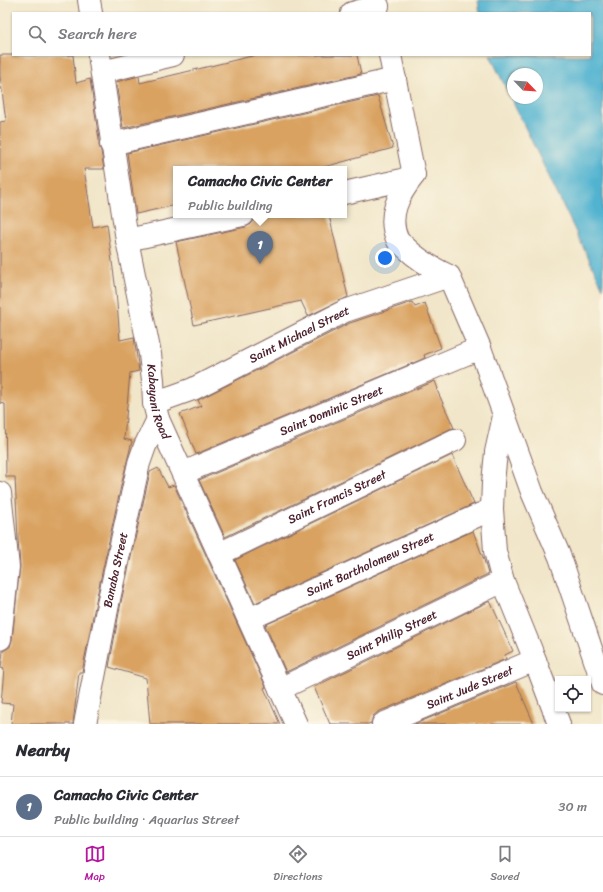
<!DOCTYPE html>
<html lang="en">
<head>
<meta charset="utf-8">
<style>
	:root { --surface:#fff; --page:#f7f7f7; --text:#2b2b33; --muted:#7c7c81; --line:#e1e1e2; --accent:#b5179e }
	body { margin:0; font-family:Sriracha,sans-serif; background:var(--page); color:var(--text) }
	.controls { position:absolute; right:12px; bottom:12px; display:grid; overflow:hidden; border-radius:0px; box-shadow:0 1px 3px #0004 }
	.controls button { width:36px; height:36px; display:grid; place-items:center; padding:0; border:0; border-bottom:1px solid var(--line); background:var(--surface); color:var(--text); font:20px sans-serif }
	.compass { position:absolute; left:507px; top:68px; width:36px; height:36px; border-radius:50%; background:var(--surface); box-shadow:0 1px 3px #0004; rotate:115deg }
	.you { position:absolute; left:385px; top:258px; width:14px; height:14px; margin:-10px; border:3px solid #fff; border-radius:50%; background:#1a73e8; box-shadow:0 0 0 6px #1a73e833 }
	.badge { display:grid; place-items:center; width:26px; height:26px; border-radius:50%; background:var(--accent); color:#fff; font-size:13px; font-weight:700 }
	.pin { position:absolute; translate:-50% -33px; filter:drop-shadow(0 1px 2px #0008) }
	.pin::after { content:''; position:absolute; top:21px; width:14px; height:12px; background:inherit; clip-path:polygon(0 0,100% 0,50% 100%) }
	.popup { position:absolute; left:173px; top:166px; width:174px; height:52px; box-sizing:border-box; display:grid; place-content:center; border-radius:0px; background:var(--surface); filter:drop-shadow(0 1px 3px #0005); font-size:13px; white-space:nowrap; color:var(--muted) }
	.popup b { font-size:15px; color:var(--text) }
	.popup::after { content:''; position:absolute; left:50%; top:100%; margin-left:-8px; border:8px solid transparent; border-top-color:var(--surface) }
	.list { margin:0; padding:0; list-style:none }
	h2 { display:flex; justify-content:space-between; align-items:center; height:52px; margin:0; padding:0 16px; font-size:17px }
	h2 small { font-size:13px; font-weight:400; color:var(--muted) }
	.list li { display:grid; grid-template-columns:26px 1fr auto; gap:12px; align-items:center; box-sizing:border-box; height:60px; padding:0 16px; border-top:1px solid var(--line) }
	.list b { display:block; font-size:15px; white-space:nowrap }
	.list p { margin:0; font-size:13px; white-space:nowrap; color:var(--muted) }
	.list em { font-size:13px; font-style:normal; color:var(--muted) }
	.icon { flex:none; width:22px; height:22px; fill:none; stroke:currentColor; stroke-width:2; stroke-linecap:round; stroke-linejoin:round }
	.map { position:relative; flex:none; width:603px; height:724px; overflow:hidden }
	.search { position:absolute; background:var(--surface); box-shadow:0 1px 3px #0004; left:12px; right:12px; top:12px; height:44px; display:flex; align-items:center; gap:10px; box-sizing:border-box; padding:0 14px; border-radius:0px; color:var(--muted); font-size:15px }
	.sheet { height:112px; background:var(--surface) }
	nav { display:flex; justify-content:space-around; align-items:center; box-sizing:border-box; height:56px; border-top:1px solid var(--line); background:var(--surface); font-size:11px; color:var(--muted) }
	nav a { display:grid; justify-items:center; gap:2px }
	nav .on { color:var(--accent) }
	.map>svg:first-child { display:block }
</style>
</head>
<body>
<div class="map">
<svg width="603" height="724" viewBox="0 0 603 724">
	<rect width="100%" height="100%" fill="#fcf5e5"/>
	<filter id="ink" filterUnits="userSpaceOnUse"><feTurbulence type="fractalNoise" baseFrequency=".025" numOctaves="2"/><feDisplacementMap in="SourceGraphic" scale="8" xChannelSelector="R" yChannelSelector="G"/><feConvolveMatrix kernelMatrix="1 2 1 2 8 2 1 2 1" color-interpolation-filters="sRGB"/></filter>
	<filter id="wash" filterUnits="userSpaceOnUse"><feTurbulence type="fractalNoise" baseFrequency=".012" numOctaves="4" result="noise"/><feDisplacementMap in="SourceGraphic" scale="16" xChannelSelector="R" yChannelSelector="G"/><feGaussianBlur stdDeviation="0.9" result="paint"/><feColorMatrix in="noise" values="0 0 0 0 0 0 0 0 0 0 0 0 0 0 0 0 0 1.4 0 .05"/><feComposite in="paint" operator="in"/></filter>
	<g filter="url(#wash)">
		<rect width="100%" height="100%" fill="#f1e6c9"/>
		<path fill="#51b3d0" stroke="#4e697e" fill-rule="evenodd" d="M478 0H603V288L490 55H590V13H480ZM513 74H537V98H513Z"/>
		<g id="blocks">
			<path fill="#d9a261" d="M0 55H73L76 83 90 79 99 140V146L101 151 104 169H84L93 227 107 224 116 291 120 340 134 337 139 371 130 373 124 439 132 441 121 486 97 596 82 672H79L73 724H11L13 704 1 703 4 669 1 668 3 651 10 647 12 640 20 566 18 539 15 477H6L5 404 0 403V122L6 121 0 76Z
				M256 55H357L361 74 123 128 116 82 139 76 140 83Z
				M378 96 393 148 317 169H176V205L136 214 127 153Z
				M276 215H329L348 297 308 316 301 301 194 325 176 242 246 227 251 224 254 220Z
				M412 302 415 307 425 303 441 348 424 355 425 358 196 454 180 414 201 406 198 400 350 323Z
				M435 381 438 389 437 390 454 428 450 429 225 537 199 480Z
				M452 455 474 504 255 603 235 560Z
				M158 468 168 487 174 485 266 687 264 688 280 724H150L146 678 109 667 121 602 150 472Z
				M473 531 484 560 488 574 286 672 265 625Z
				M490 601 513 651 505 655 506 659 378 712 373 716 371 723 368 724H330L314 687Z
				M516 682 534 724H415Z"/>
		</g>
	</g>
	<g filter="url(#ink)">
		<use href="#blocks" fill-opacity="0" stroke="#846562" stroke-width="1"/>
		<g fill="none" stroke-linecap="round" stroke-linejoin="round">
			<defs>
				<g id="minor">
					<path d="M89 0 91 13"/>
					<path d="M352 13 378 6"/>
					<path id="s1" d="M99 55 127 240 150 354 153 380 154 403 158 419 296 724"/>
					<path d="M390 55 414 175C399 194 386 216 398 241 400 243 403 245 405 247 418 260 432 268 449 276L480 348 532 492 560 557 603 684"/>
					<path d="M102 72 173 55"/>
					<path d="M111 144 395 79"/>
					<path d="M344 193 402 180 414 175"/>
					<path d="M127 240 243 215"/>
					<path id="s2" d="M154 403 193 389 345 311 449 276"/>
					<path d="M504 416 496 452 493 483 492 509 495 551 503 581 535 660 559 724"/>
					<path id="s3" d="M183 473 480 348"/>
					<path d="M0 493 8 567 0 639"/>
					<path id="s4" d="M219 554 455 440"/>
					<path id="s5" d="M249 619 492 509"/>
					<path id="s6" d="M280 689 503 581"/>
					<path id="s7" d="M85 724 109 599 139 463 145 446 158 419"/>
					<path id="s8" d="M383 724 535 660"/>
				</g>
			</defs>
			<use href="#minor" stroke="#846562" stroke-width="24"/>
			<use href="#minor" stroke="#fff" stroke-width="22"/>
		</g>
	</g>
	<g text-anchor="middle" stroke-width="3.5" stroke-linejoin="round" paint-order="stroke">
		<g font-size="12" fill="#4a1f2b" stroke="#fcf5e5">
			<text dy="4" stroke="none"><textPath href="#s2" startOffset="161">Saint Michael Street</textPath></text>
			<text dy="4" stroke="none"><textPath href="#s1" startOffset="352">Kabayani Road</textPath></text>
			<text dy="4" stroke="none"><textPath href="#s3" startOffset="161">Saint Dominic Street</textPath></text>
			<text dy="4" stroke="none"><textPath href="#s4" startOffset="131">Saint Francis Street</textPath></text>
			<text dy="4" stroke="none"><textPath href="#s5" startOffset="133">Saint Bartholomew Street</textPath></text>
			<text dy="4" stroke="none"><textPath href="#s7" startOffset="157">Banaba Street</textPath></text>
			<text dy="4" stroke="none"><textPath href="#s6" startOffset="124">Saint Philip Street</textPath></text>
			<text dy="4" stroke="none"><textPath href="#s8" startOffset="94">Saint Jude Street</textPath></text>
		</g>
	</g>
</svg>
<div class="controls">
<button><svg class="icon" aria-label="locate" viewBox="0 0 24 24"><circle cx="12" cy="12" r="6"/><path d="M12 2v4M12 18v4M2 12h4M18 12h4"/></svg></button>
</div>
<svg class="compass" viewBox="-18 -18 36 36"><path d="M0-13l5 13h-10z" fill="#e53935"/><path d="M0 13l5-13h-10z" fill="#7c7c81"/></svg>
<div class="you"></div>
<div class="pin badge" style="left:260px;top:264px;background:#5c6f8a">1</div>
<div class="popup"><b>Camacho Civic Center</b>Public building</div>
<div class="search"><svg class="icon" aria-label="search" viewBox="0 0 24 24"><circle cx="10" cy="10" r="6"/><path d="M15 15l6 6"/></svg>Search here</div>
</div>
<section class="sheet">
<h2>Nearby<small></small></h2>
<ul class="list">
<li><span class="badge" style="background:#5c6f8a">1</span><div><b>Camacho Civic Center</b><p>Public building · Aquarius Street</p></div><em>30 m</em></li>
</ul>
</section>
<nav>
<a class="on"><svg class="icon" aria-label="map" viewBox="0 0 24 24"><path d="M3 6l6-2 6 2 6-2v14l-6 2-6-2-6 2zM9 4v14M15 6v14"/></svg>Map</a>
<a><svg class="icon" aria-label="directions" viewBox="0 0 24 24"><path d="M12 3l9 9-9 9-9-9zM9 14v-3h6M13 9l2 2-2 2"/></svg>Directions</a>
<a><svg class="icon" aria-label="saved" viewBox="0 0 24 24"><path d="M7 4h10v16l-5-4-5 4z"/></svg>Saved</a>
</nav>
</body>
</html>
